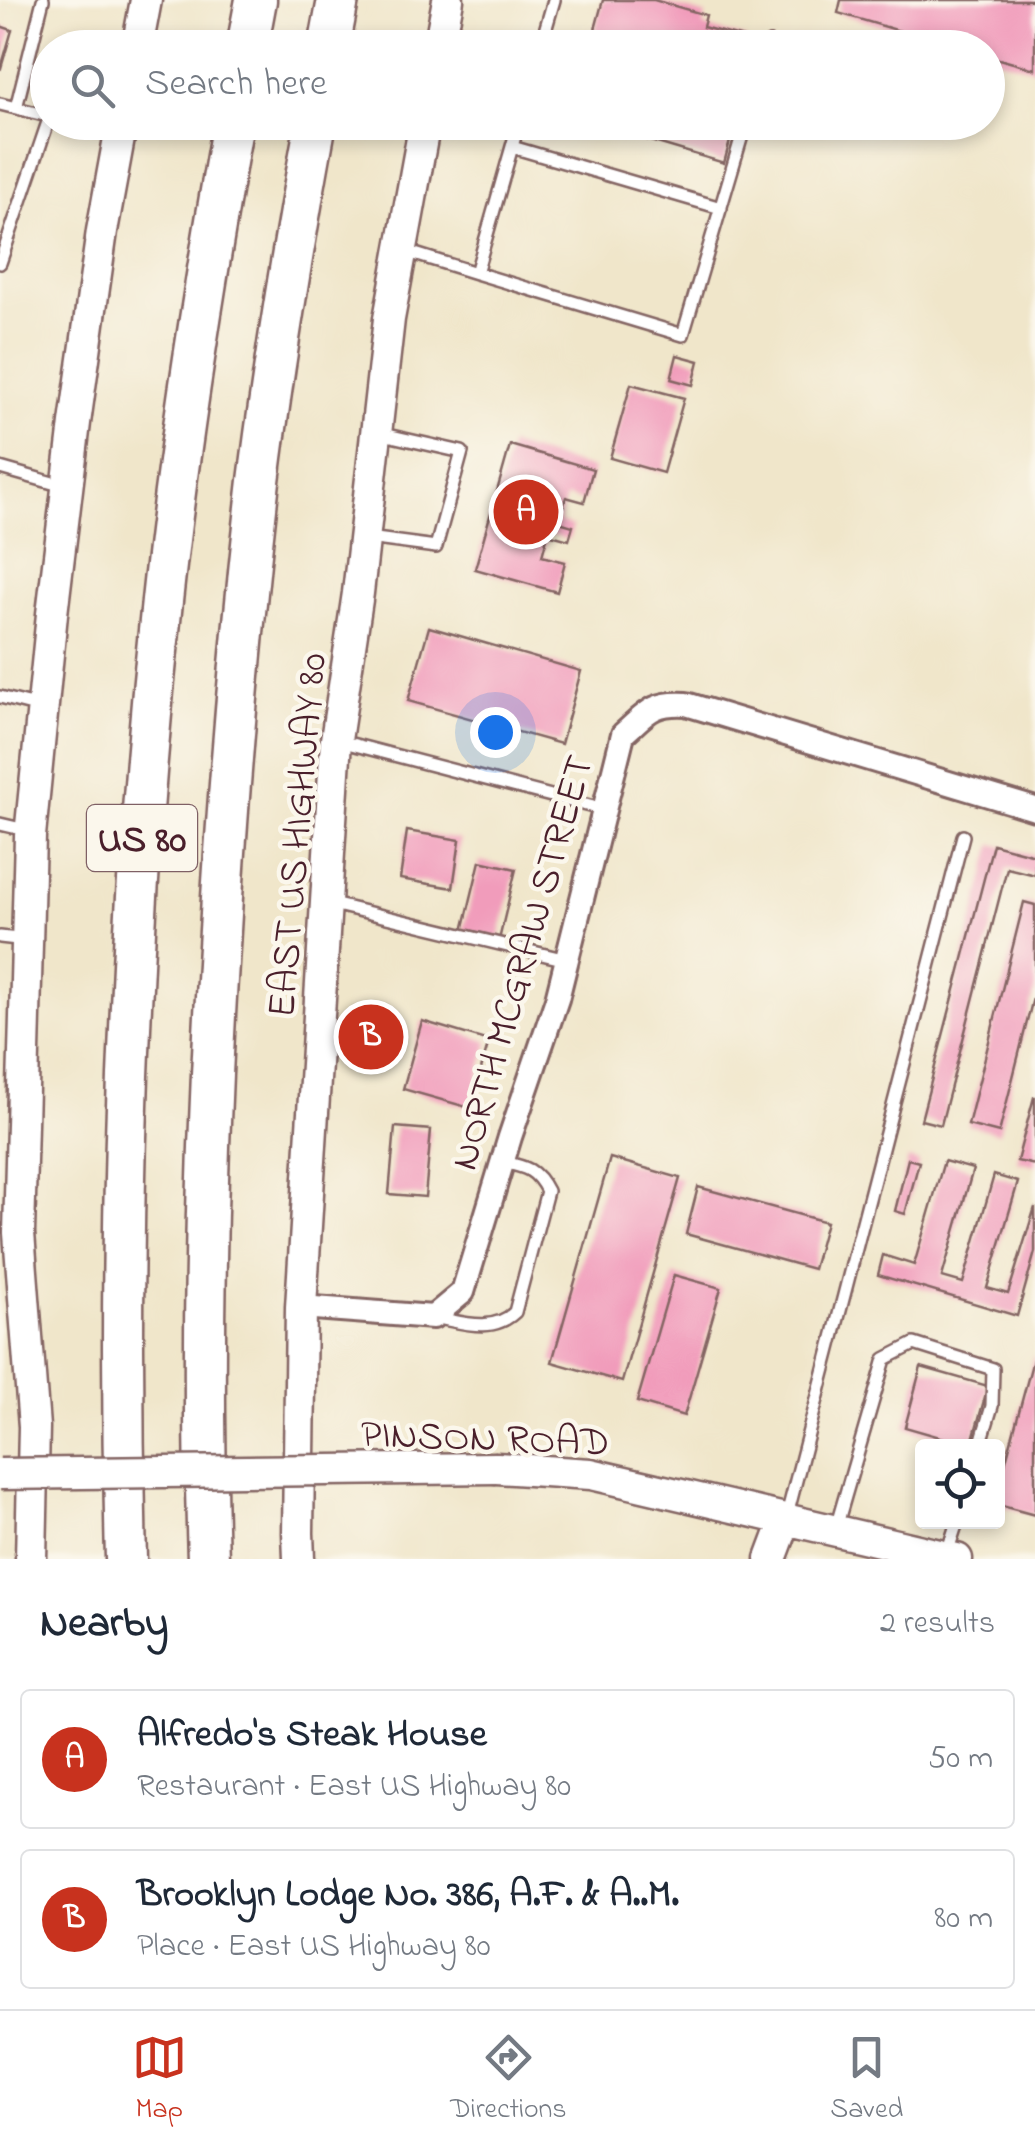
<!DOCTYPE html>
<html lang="en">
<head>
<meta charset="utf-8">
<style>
	:root { --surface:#fff; --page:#f6f6f7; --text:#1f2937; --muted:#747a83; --line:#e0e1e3; --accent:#c8321e }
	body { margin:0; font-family:"Indie Flower",sans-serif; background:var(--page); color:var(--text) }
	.controls { position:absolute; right:30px; bottom:30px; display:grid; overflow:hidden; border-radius:10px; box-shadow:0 5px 15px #0003 }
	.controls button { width:90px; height:90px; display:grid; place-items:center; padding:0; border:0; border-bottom:2px solid var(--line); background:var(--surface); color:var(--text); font:50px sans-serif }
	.you { position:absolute; left:495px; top:732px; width:35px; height:35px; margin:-25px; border:8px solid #fff; border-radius:50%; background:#1a73e8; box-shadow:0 0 0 15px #1a73e833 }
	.badge { display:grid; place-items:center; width:65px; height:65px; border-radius:50%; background:var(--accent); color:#fff; font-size:32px; font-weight:700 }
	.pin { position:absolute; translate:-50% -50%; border:5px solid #fff; box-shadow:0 2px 10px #0006 }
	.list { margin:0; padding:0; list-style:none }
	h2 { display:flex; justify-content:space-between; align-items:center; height:130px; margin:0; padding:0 40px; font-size:42px }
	h2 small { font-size:32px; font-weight:400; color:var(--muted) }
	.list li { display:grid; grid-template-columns:65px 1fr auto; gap:30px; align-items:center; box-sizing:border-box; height:140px; margin:0 20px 20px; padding:0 20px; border:2px solid var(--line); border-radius:10px }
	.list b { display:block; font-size:38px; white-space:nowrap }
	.list p { margin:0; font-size:32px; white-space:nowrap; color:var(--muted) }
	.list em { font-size:32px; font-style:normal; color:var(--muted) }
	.icon { flex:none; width:55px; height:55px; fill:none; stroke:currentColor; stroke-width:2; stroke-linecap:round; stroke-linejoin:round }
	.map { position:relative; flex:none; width:1035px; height:1559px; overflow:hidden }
	.search { position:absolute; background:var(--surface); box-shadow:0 5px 15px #0003; left:30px; right:30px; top:30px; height:110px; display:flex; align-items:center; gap:25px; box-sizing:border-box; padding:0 35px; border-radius:55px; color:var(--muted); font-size:38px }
	.sheet { height:450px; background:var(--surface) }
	nav { display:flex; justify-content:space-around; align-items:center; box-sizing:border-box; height:140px; border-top:2px solid var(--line); background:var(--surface); font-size:28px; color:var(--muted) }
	nav a { display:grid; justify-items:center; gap:5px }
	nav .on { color:var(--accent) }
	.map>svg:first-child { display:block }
</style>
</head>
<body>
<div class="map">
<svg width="1035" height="1559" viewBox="0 0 1035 1559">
	<rect width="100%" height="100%" fill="#fbf7ec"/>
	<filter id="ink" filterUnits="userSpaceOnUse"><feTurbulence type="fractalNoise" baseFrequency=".01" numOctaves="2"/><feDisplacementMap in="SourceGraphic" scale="20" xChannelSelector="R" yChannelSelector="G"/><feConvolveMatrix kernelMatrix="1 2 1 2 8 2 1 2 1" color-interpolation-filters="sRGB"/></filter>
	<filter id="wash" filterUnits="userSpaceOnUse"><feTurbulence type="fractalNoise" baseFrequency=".0048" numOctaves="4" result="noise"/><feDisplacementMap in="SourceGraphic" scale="40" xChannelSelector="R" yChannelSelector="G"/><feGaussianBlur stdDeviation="2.25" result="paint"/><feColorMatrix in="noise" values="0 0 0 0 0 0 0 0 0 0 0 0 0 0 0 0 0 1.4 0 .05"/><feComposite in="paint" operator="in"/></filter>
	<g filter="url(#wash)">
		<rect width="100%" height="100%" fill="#f0e6ca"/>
		<g id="blocks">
			<path fill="#f19cbb" d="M603 0H654L706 15 703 27 747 39 745 48H590Z
				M841 0H1035V69L988 56V48H958L838 13Z
				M0 26 12 30 1 68 0 67Z
				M587 122H724L734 126 724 163Z
				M677 355 699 361 693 385 671 379Z
				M631 384 684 398 663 473 610 458Z
				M510 445 593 469 584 502 566 497 559 522 573 526 569 540 548 534 542 556 565 562 557 592 475 569Z
				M429 627 581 671 561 744 408 701Z
				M407 831 460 840 453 888 400 879Z
				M993 844 1035 855V875L1007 868 941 1125 921 1120Z
				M480 861 516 869 499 940 463 931Z
				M1024 902 1035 905V990L999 1133 968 1125Z
				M422 1021 489 1041 470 1108 403 1089Z
				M1034 1097H1035V1165L1017 1161Z
				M395 1127 431 1130 425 1197 389 1194Z
				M610 1158 680 1178 622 1382 552 1362Z
				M908 1159 919 1162 905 1214 895 1211Z
				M944 1161 973 1169 942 1277 963 1283 994 1175 1018 1182 987 1288 1008 1294 1035 1207V1252L1017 1316 878 1275 883 1255 914 1265Z
				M698 1187 826 1222 813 1269 686 1234Z
				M674 1275 721 1288 684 1416 637 1402Z
				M1034 1356H1035V1515L998 1505V1490Z
				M921 1367 988 1386 971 1446 905 1427Z"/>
		</g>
	</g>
	<g filter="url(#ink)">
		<use href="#blocks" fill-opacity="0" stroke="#846563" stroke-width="2.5"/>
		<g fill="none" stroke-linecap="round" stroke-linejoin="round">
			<defs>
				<path id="service" d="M540 48 554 0
					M769 48 770 43
					M0 104 48 116
					M16 108 43 0
					M74 122 118 134
					M512 147 721 208
					M402 250 476 273 519 122
					M0 263 48 122
					M476 273 683 335 746 122
					M0 468 67 487
					M368 538 436 547 462 452 378 433
					M0 697 40 707
					M336 740 605 810
					M0 824 30 831
					M328 903 567 960
					M0 937 26 940
					M433 1317C462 1322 492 1334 515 1312L547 1191C536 1169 526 1167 503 1162
					M786 1519 963 836
					M835 1531 885 1359 914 1344 993 1369 992 1406 980 1446
					M946 1556 957 1522"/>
				<path id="minor" d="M301 1307 433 1317 463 1292 510 1137 557 999 623 734C647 713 652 702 686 704L1035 809"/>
				<path id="secondary" d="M137 48 146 0
					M439 48 448 0
					M496 1468 591 1474 957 1559
					M31 1559 34 1427 19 1233 30 836 52 614 75 423 102 231 122 122
					M299 1559 298 1533 301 1307 336 740 358 593 389 319 425 122
					M771 1559 786 1519"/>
				<path id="motorway" d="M247 48 256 0
					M329 48 338 0
					M126 1559C117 1239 128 919 162 601 179 441 205 281 233 122
					M208 1559C201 1355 206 1151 219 947 228 792 241 636 259 481 274 361 294 241 316 122"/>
			</defs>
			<use href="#service" stroke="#846563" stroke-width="16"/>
			<use href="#minor" stroke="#846563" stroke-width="28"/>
			<use href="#secondary" stroke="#846563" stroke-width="35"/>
			<use href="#motorway" stroke="#846563" stroke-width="45"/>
			<use href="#service" stroke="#fff" stroke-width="11"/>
			<use href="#minor" stroke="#fff" stroke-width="22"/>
			<use href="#secondary" stroke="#fff" stroke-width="30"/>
			<use href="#motorway" stroke="#fff" stroke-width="40"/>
			<defs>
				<path id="secondary-bridge" d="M0 1474 496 1468"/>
			</defs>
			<use href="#secondary-bridge" stroke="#846563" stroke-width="35" stroke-linecap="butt"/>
			<use href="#secondary-bridge" stroke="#fff" stroke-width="30"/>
		</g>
	</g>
	<g text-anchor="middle" stroke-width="9" stroke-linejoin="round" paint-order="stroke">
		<rect fill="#fbf7ec" stroke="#7f6065" stroke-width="2.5" x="87" y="805" width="110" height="66" rx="8"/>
		<g font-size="38" font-weight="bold" fill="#4a1f2b">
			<text x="142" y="851">US 80</text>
		</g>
		<g font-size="40" fill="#4a1f2b" stroke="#fbf7ec">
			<text transform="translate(295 835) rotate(-85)" y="14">EAST US HIGHWAY 80</text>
			<text transform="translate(520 962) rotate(-74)" y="14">NORTH MCGRAW STREET</text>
			<text transform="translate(485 1436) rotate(2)" y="14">PINSON ROAD</text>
		</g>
	</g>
</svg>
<div class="controls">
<button><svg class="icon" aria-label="locate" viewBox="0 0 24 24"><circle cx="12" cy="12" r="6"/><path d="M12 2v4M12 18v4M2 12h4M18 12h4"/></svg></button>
</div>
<div class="you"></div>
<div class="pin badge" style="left:526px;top:512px">A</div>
<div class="pin badge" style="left:371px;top:1037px">B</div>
<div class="search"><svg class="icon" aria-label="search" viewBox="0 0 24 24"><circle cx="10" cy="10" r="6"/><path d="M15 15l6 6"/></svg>Search here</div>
</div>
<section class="sheet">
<h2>Nearby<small>2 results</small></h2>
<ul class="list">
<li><span class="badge">A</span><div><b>Alfredo's Steak House</b><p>Restaurant · East US Highway 80</p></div><em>50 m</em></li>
<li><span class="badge">B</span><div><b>Brooklyn Lodge No. 386, A.F. &amp; A..M.</b><p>Place · East US Highway 80</p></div><em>80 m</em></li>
</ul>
</section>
<nav>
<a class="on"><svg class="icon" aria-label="map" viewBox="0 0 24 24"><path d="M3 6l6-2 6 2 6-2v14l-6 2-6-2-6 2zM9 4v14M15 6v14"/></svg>Map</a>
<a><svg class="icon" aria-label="directions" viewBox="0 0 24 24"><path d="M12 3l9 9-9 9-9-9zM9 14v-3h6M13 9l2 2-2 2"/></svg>Directions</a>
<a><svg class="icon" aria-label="saved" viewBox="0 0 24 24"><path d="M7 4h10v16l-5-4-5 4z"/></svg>Saved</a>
</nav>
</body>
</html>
